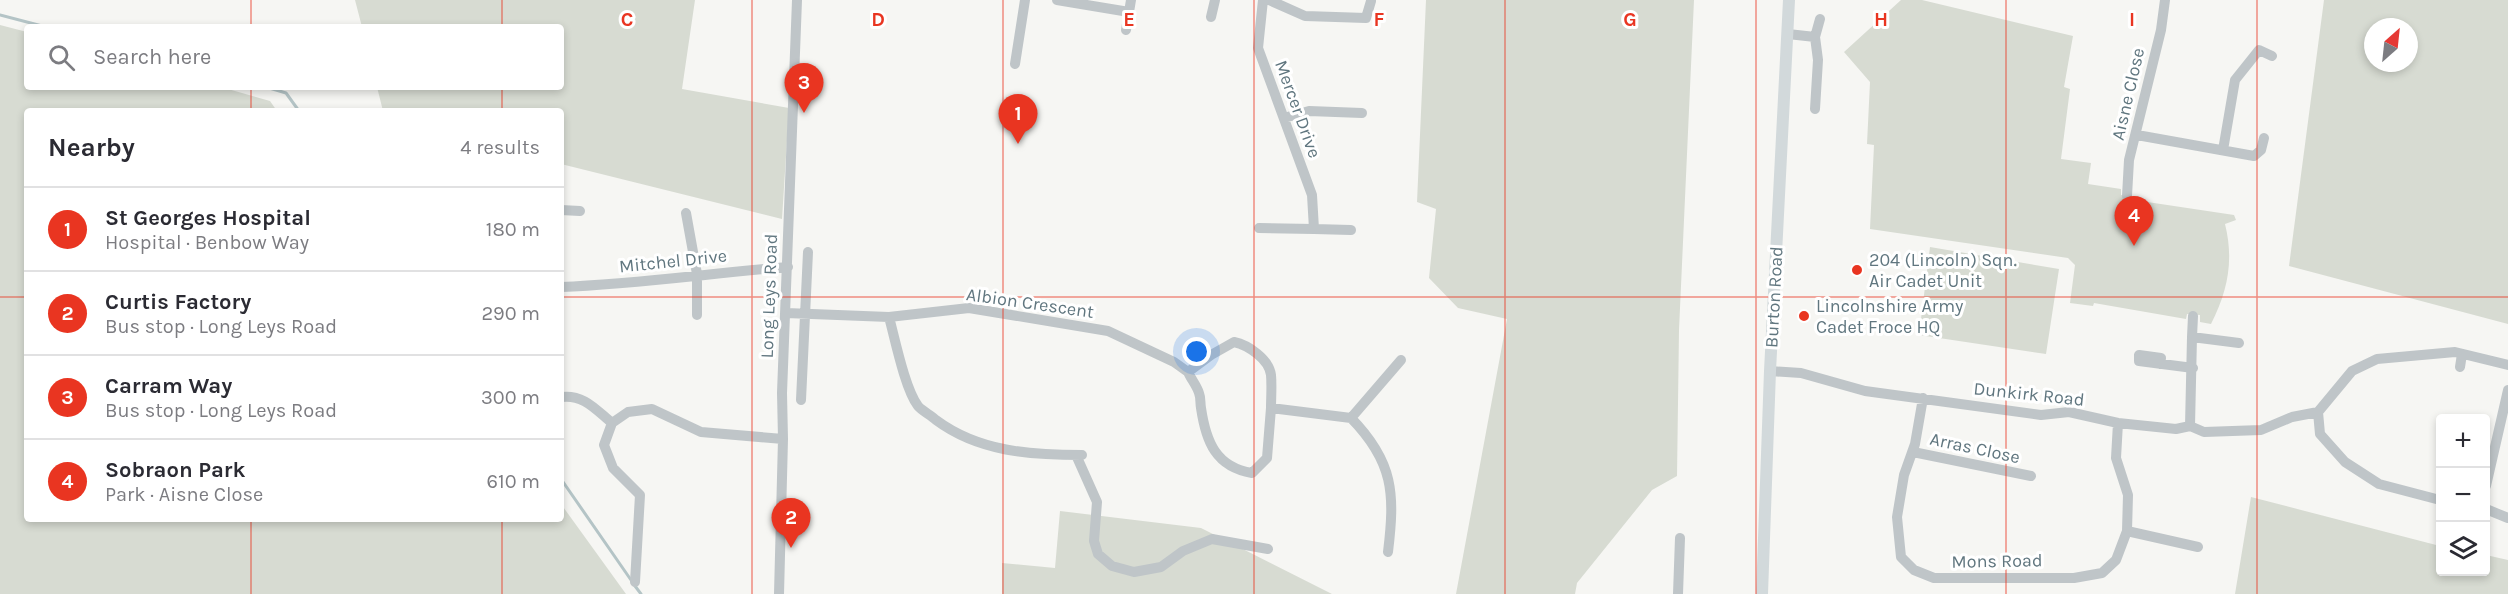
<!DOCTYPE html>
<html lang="en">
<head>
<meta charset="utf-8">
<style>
	:root { --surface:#fff; --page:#f7f7f7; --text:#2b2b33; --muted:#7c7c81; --line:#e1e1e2; --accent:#e93521 }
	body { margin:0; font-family:Karla,sans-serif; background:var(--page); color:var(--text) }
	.controls { position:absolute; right:18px; bottom:18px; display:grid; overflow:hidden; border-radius:6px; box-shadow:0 3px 9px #0003 }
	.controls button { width:54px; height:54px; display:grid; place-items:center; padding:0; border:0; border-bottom:2px solid var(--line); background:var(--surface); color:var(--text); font:30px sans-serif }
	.compass { position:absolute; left:2364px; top:18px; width:54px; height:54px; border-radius:50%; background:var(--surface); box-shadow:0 3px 9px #0003; rotate:27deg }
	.you { position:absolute; left:1197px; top:352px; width:21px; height:21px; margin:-15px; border:4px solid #fff; border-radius:50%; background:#1a73e8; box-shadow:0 0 0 9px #1a73e833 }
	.badge { display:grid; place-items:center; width:39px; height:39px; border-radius:50%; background:var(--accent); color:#fff; font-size:20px; font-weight:700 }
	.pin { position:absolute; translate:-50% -50px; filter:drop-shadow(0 2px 3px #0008) }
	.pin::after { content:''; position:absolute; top:32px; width:21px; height:18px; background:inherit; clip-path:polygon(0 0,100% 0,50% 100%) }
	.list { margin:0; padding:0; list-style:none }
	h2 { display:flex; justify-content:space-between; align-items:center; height:78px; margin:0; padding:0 24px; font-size:26px }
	h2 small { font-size:20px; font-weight:400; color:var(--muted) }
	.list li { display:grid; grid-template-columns:39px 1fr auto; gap:18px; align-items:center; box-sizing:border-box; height:84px; padding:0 24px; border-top:2px solid var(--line) }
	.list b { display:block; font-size:22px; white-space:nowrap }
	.list p { margin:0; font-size:20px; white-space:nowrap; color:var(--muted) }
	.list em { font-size:20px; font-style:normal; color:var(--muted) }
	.icon { flex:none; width:33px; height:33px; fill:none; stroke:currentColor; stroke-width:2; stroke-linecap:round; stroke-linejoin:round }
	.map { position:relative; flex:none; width:2508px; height:594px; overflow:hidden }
	.search { position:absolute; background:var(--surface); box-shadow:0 3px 9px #0003; left:24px; top:24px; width:540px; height:66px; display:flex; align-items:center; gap:15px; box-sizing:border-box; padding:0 21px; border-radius:6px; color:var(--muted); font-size:22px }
	.panel { position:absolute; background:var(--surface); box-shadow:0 3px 9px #0003; left:24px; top:108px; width:540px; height:414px; border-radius:6px }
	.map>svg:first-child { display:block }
</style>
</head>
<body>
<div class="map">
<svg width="2508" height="594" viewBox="0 0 2508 594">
	<rect width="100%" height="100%" fill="#f6f6f3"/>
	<path fill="#d7dbd2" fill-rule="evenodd" d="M355 0H695L682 89 789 108 782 219 561 164V111H383L377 87H561V27H362Z
		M1426 0H1694L1679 330 1677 476 1652 490 1577 583 1575 594H1456L1507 319 1458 308 1429 278 1436 209 1417 202Z
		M1901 0H1922L2073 36 2064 87 2070 89 2061 159 2091 163 2088 184 2121 189V195L2134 197V200L2234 215 2236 220 2225 224C2234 260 2228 291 2211 324L2200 322V315L2187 314 2186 319 2094 303 2093 306 2070 303 2075 265 2068 258 1870 229 1874 145 1867 144 1870 82 1844 52Z
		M2324 0H2508V324L2289 266ZM2373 27H2409V63H2373Z
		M0 25 27 32V87H221L270 101 277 111H27V519H561V504L626 594H0Z
		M1930 247 2059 269 2046 354 1919 335Z
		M2251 497 2440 546V572H2486V555L2508 560V594H2235Z
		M1060 511 1201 528 1332 594H1002V563L1055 568Z"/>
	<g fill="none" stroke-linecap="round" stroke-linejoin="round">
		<path stroke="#b4c4c6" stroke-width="3" d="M0 15 46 27
			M266 87 286 93 299 111
			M561 479 631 580
			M635 586 641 594"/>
		<path stroke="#bfc5c8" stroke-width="10" d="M1057 0 1129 12
			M1263 0 1258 48 1312 195 1314 229 1351 230
			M1269 0 1305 16 1366 18 1371 1
			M1211 17 1215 0
			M1126 30 1131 0
			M1788 34 1815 37 1818 60 1815 109
			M1815 37 1820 19
			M1015 64 1025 0
			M1284 118 1309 111 1362 113
			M2137 135 2254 156 2261 150 2264 138
			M2223 150 2235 80 2259 50 2272 56
			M2127 196 2129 160 2161 30 2165 0
			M561 210 580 211
			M686 213 697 274V315
			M1259 228 1314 229
			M561 287C637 284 712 273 788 267
			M786 313 889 317 969 308 1108 331 1174 362 1188 372 1211 355 1234 342C1248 345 1269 359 1271 375 1272 386 1271 398 1271 408L1351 418 1401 360
			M889 317C895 339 905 389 918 406 922 411 931 415 936 420 979 452 1031 455 1082 455
			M2192 337 2193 316
			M2160 364 2161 358 2139 355V361L2193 368
			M2460 367 2462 354
			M1770 371 1801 373 1865 391 2041 415 2069 412 2118 423 2176 429 2190 426 2204 432 2261 430 2292 417 2318 412
			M1188 372C1191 379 1197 386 1199 393 1201 398 1200 403 1201 408 1206 442 1216 467 1252 473L1267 458 1271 408
			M561 397C584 394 596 410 612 423
			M1923 398 1915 444 1904 475 1897 517 1901 557 1914 570 1934 578H2074L2102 573 2116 560 2127 531 2128 495 2116 458 2118 423
			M801 400 808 252
			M1351 418C1394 462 1395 494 1388 552
			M2190 426 2192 337 2239 343
			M1913 452 2031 476
			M1076 455 1097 502 1094 541 1098 554 1112 566 1134 572 1161 567 1183 551 1212 539 1268 549
			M2486 486 2508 390
			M2440 500 2379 484 2345 462 2320 434 2318 412 2352 371 2377 359 2455 352 2508 365
			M2486 509 2508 518
			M2127 531 2198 547
			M635 582 640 495 613 468 604 445 612 423 628 412 652 409 701 432 783 439
			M779 594 783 439 782 393 797 0
			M1678 594 1680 538"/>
		<path stroke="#d2d9db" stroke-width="12" d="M1762 594 1770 371 1789 0"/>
	</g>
	<path fill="none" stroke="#e93521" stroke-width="1.5" stroke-opacity="0.55" d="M251 0V27M502 0V27M752 0V594M1003 0V594M1254 0V594M1505 0V594M1756 0V594M2006 0V594M2257 0V594M251 87V111M502 87V111M0 297H27M561 297H2508M251 519V594M502 519V594"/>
	<g fill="#e93521" stroke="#fff" stroke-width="2">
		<circle cx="1857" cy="270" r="6"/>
		<circle cx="1804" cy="316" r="6"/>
	</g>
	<g text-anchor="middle" stroke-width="6" stroke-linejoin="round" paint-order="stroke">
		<g font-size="18" fill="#60767f" stroke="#fff">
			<text transform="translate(2128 94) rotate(-77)" y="6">Aisne Close</text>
			<text transform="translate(1298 109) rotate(70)" y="6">Mercer Drive</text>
			<text transform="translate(673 261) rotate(-6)" y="6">Mitchel Drive</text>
			<text transform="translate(769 296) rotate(-88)" y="6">Long Leys Road</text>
			<text transform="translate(1774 297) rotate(-87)" y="6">Burton Road</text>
			<text transform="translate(1030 303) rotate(8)" y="6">Albion Crescent</text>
			<text transform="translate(2029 394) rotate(6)" y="6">Dunkirk Road</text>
			<text transform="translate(1975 448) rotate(12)" y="6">Arras Close</text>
			<text transform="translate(1997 561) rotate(-1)" y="6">Mons Road</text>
		</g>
		<g font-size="18" fill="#60767f" stroke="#fff" text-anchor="start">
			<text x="1869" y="266">204 (Lincoln) Sqn.<tspan x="1869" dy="21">Air Cadet Unit</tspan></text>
			<text x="1816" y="312">Lincolnshire Army<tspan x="1816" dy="21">Cadet Froce HQ</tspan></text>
		</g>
	</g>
	<g font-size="20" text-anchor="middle" font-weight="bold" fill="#e93521" stroke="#fff" stroke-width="6" stroke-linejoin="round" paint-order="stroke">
		<text x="627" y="26">C</text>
		<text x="878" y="26">D</text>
		<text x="1129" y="26">E</text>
		<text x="1379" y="26">F</text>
		<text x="1630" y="26">G</text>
		<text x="1881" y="26">H</text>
		<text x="2132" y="26">I</text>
	</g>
</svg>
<div class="controls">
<button>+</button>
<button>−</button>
<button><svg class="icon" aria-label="layers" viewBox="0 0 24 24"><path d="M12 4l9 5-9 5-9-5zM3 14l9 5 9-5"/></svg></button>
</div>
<svg class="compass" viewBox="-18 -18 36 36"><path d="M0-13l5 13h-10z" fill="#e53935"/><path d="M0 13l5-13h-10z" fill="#7c7c81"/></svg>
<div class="you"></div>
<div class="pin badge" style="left:1018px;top:144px">1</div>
<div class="pin badge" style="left:791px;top:548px">2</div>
<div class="pin badge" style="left:804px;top:113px">3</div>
<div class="pin badge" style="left:2134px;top:246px">4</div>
<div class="search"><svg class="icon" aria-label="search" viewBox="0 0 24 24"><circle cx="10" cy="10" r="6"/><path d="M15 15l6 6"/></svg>Search here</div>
<section class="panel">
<h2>Nearby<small>4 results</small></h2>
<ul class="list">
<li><span class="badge">1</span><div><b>St Georges Hospital</b><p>Hospital · Benbow Way</p></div><em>180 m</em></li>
<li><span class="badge">2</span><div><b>Curtis Factory</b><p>Bus stop · Long Leys Road</p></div><em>290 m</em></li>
<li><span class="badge">3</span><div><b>Carram Way</b><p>Bus stop · Long Leys Road</p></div><em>300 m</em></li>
<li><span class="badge">4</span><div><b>Sobraon Park</b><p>Park · Aisne Close</p></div><em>610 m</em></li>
</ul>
</section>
</div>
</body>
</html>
